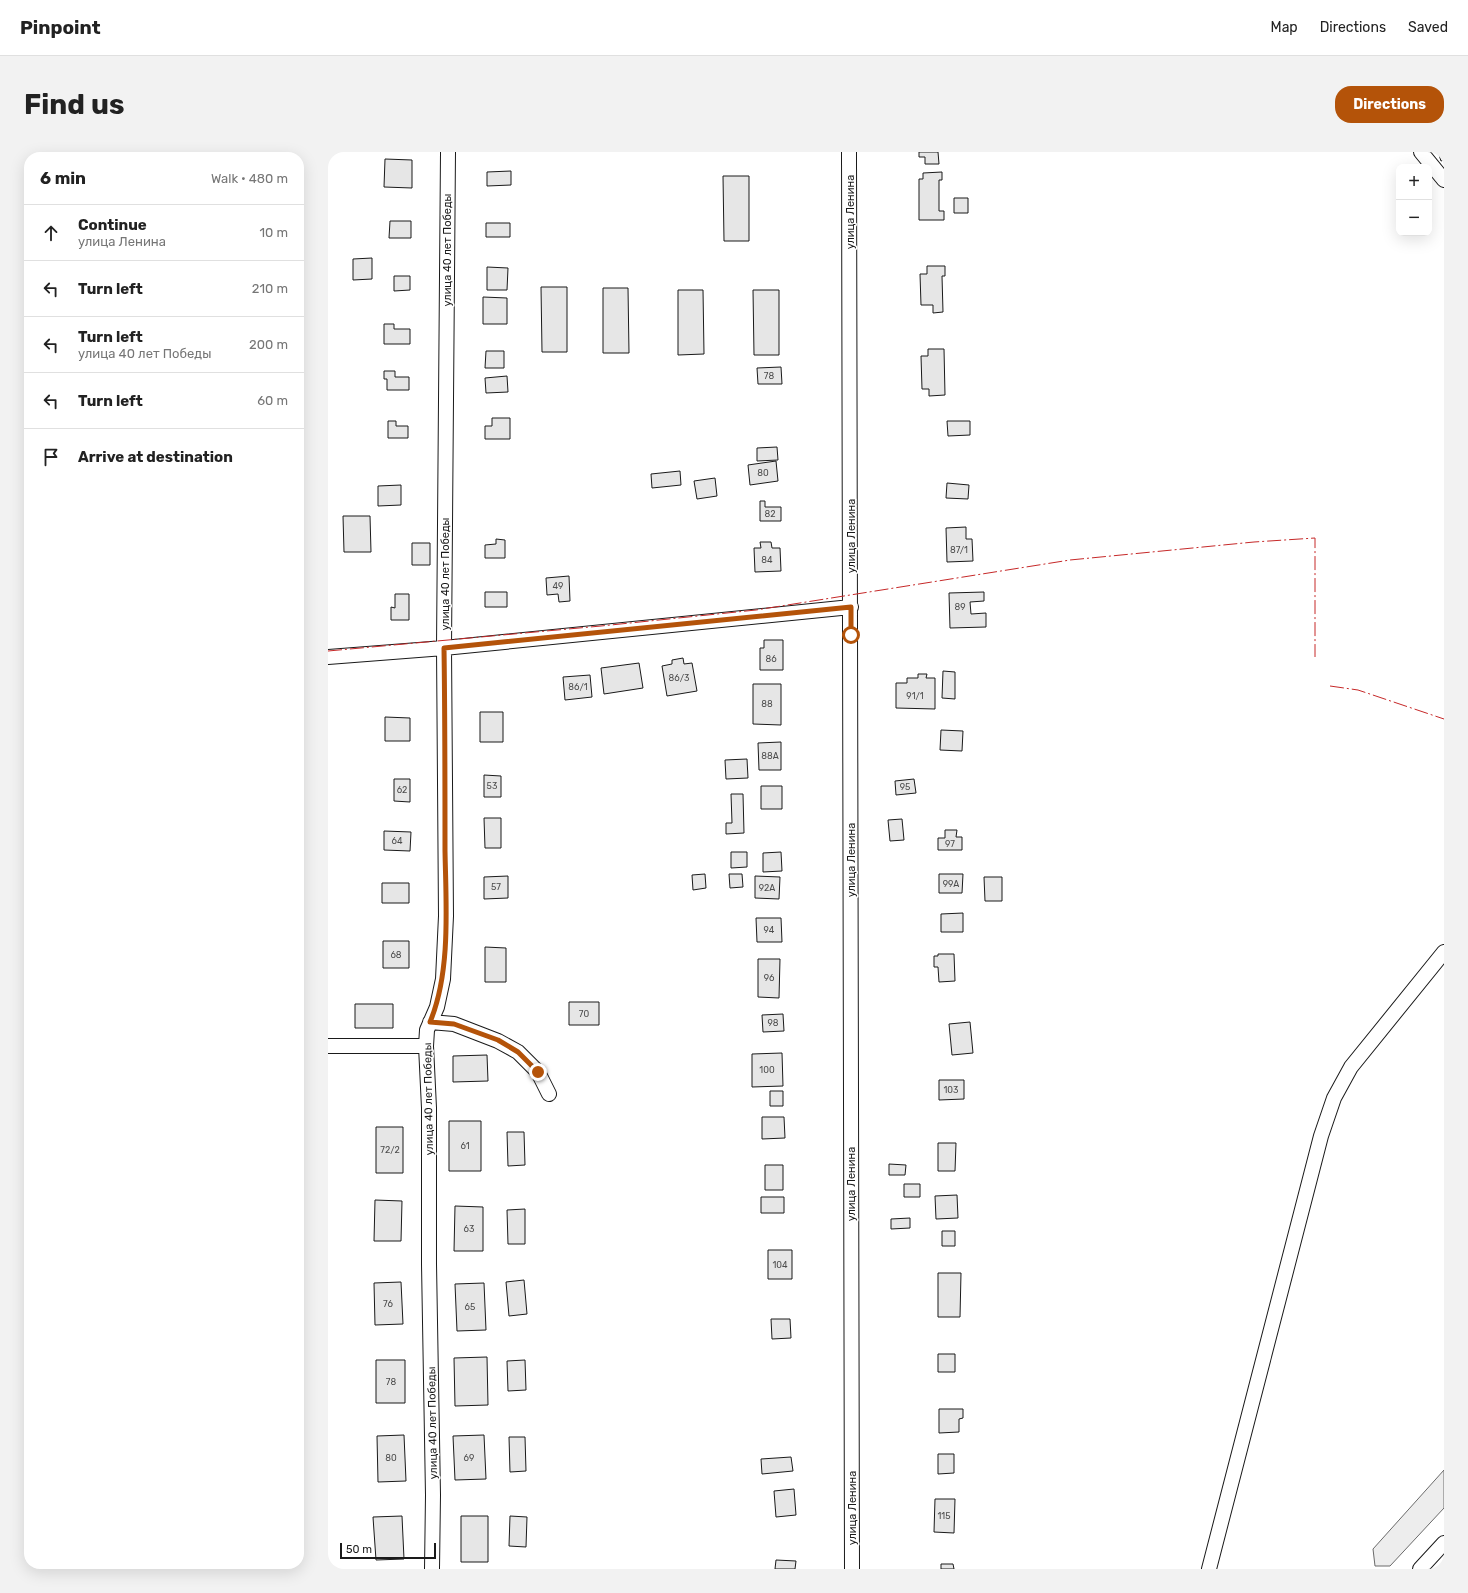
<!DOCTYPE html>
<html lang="en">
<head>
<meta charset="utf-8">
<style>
	:root { --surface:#fff; --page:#f2f2f2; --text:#222; --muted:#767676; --line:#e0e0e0; --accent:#b45309 }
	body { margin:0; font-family:Rubik,sans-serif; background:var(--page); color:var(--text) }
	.controls { position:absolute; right:12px; top:12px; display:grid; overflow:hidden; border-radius:8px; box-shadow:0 4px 16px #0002 }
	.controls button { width:36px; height:36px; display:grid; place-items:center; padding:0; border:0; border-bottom:1px solid var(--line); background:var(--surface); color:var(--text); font:20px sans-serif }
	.scale { position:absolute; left:12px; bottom:10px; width:96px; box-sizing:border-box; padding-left:4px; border:2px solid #1a1a1a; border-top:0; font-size:11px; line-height:14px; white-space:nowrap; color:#1a1a1a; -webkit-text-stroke:3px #fff; paint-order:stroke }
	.stop { position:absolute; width:12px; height:12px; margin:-9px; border:3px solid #b45309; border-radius:50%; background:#fff }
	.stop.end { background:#b45309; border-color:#fff; box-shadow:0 1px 4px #0008 }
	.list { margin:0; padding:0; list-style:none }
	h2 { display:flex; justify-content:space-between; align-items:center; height:52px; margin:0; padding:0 16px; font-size:17px }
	h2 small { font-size:13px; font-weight:400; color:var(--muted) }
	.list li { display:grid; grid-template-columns:26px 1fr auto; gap:12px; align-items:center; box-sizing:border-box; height:56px; padding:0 16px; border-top:1px solid var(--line) }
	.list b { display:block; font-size:15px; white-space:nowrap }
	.list p { margin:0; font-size:13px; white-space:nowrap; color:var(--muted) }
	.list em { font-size:13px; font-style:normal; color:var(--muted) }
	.icon { flex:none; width:22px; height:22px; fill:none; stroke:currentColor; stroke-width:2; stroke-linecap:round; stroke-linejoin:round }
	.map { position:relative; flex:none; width:1116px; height:1417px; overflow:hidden; border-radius:16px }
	header { display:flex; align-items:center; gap:24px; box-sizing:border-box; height:56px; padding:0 20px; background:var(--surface); border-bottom:1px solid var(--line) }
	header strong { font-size:19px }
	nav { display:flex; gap:22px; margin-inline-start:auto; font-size:14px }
	.intro { display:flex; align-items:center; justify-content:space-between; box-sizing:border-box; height:96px; padding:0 24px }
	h1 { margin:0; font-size:28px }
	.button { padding:10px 18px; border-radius:16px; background:var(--accent); color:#fff; font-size:14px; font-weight:700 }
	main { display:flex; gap:24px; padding:0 24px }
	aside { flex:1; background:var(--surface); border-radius:16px; box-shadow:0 4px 16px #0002 }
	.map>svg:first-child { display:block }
</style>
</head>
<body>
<header>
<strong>Pinpoint</strong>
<nav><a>Map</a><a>Directions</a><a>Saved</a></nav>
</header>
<div class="intro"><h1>Find us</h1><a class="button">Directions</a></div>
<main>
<aside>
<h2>6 min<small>Walk · 480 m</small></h2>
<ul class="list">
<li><svg class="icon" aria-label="ahead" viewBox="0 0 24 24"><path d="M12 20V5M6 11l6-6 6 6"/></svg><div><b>Continue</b><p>улица Ленина</p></div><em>10 m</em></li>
<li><svg class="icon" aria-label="left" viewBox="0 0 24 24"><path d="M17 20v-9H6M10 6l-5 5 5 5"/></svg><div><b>Turn left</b></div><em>210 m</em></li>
<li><svg class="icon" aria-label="left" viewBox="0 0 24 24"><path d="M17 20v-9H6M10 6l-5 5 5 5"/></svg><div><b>Turn left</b><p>улица 40 лет Победы</p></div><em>200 m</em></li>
<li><svg class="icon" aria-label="left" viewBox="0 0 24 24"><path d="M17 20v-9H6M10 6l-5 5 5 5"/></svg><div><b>Turn left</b></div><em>60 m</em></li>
<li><svg class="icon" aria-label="arrive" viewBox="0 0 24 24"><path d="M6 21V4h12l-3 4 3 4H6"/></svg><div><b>Arrive at destination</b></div></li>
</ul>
</aside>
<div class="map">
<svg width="1116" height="1417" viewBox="0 0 1116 1417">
	<rect width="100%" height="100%" fill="#fff"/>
	<path fill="#ededed" stroke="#6a6a6a" d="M1116 1318V1356L1062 1414H1047L1045 1397Z"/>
	<path fill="#e6e6e6" stroke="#1a1a1a" d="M591 0H610L611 12H597V5H591Z
		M1110 0H1116V8L1113 9Z
		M57 7 84 8V36L56 35Z
		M183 19V33L159 34V20Z
		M614 20V28H611V59H616V68H591V27H595V21Z
		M395 24H421V89H396Z
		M626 46H640V61H626Z
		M62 69H83V86H61Z
		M158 71H182V85H158Z
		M44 106V127L25 128V107Z
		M599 114H617V124H614L615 160 605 161V153H593L592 122H599Z
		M159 115 180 116 179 138H159Z
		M66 124H82V138L66 139Z
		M213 135H239V200H214Z
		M275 136H300L301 201H275Z
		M350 138H375L376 202 350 203Z
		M425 138H451V203H426Z
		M155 145 179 146V172H155Z
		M56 172H66V177H82V192H56Z
		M600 197H616L617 243 601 244V237H594L593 204H600Z
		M158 199H176V216H157Z
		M453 215 454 232H430L429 216Z
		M56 219H67V225H81V238H59V227H56Z
		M179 224 180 240 158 241 157 226Z
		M164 266H182V287H157V274H164Z
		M60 269H68V274H80V286H60Z
		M619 269H642V283L620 284Z
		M449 295 450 308 429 309V296Z
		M448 309 450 329 422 333 420 313Z
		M352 319 353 333 324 336 323 322Z
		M387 326 389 344 369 347 366 329Z
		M619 331 641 333 640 347 618 346Z
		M73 333V353L50 354V334Z
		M432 349H437V355H453V369H432Z
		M15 364H42L43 400H16Z
		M638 375V387H644L645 409 619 410 618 376Z
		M168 387 177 388V406H157V393L168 392Z
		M432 390H443L444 396H452L453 419 427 420 426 396H433Z
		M84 391H102V413H84Z
		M241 424 242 449 231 450 230 442 219 443 218 426Z
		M157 440H179V455H157Z
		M656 440V449L642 450 643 462 658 461V475L622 476 621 441Z
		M67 442H81V468H63V455L67 456Z
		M436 488H455V518H432V496H436Z
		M355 506 356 512 364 511 369 539 339 544 334 514 344 512V508Z
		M311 511 315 536 276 542 273 516Z
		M615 519 627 520V547L614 546Z
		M590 522H599L598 526H607V557L568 556V531H579V526H590Z
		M262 523 264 545 237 548 235 525Z
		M425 532H453V573L425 572Z
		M152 560H175V590H152Z
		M57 565 82 566V589H57Z
		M613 578 635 579 634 599 612 598Z
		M453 590V618H431L430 591Z
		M419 607 420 626 398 627 397 608Z
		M156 623 173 624V645H156Z
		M66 627H82V650L66 649Z
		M586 627 588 641 568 643 567 629Z
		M433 634H454V657H433Z
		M403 642H415L416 681 398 682V671H404Z
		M156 666H173V696H157Z
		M574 667 576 688 562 689 560 668Z
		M617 678H629L628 685H634V698H610V686H617Z
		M56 679 83 680 82 699 56 698Z
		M403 700H419V715L403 716Z
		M453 700 454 719 435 720V701Z
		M377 722 378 736 365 738 364 723Z
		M401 722H414L415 735 402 736Z
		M611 722H635L634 741H611Z
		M180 724V746L156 747V725Z
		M427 724 452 725 451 747 427 746Z
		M656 725H674V749H657Z
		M54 731H81V751H54Z
		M635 761V780H613V762Z
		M428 766H453L454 790H429Z
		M55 789H81V816H55Z
		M157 795 178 796V830H157Z
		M610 802H626L627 829 611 830 610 815H606V804H610Z
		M430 807H452L451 846 430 845Z
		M241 850H271V873H241Z
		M27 852H65V876H27Z
		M455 862 456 879 435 880 434 863Z
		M642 870 645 901 624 903 621 872Z
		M454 901 455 934 424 935V902Z
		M159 903 160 929 125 930V904Z
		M611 928H636V947L611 948Z
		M442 939H455V954H442Z
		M434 965H456L457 986 434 987Z
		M121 969H153V1019H121Z
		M48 975H75V1021H48Z
		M179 980H196L197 1013 180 1014Z
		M610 991H628L627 1019H610Z
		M561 1012 578 1013 577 1023H561Z
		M437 1013H455V1038H437Z
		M576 1032H592V1045H576Z
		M629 1043 630 1066 608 1067 607 1044Z
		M433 1045H456V1061H433Z
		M47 1048 74 1049 73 1089H46Z
		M127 1054 155 1055V1099H126Z
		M197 1057V1092H180L179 1058Z
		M582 1066V1076L563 1077V1067Z
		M614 1079H627V1094H614Z
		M440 1098H464V1127H440Z
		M610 1121H633L632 1165H610Z
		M196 1128 199 1162 181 1164 178 1130Z
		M73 1130 75 1172 47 1173 46 1131Z
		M156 1131 158 1178 129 1179 127 1132Z
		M443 1167H462L463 1186 444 1187Z
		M610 1202H627V1220H610Z
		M159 1205 160 1253 127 1254 126 1206Z
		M48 1208H77V1251H48Z
		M197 1208 198 1238 180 1239 179 1209Z
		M611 1257H635V1266L631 1267V1280L611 1281Z
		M76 1283 78 1329 50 1330 49 1284Z
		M156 1283 158 1327 127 1328 125 1284Z
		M181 1285H197L198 1319 182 1320Z
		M610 1302H626V1321L610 1322Z
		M463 1305 465 1319 434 1322 433 1307Z
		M466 1337 468 1363 448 1365 446 1339Z
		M607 1347H627L626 1381 606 1380Z
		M74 1364 76 1407 48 1408 45 1365Z
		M133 1364H160V1410H133Z
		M182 1364 199 1365 198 1395 181 1394Z
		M448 1408 468 1409 467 1417H447Z
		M613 1412H625L626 1417H613Z"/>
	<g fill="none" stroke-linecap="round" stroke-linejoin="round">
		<defs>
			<path id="minor" d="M521 0 524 1417
				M1093 0 1116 28
				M0 505 116 496 523 455
				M102 870 126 872 170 889 190 900 210 920 221 942
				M0 894H98
				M104 1417 105 1343 101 1112V956L98 894 99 878 109 855 115 827 118 764 116 496 120 0
				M881 1417 993 984 1006 946 1023 915 1116 800
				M1092 1417 1116 1391"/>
		</defs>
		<use href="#minor" stroke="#1a1a1a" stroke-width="16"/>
		<use href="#minor" stroke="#fff" stroke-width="14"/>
		<path stroke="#c62828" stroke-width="1" stroke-dasharray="14 3 2 3" stroke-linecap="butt" d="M0 499 273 474 428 458 742 408 926 390 987 386V505
			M1002 534 1030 538 1116 567"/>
	</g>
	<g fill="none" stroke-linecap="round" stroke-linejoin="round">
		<path stroke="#b45309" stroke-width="5" d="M210 920 190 900 170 888 126 872 102 870C123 820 118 753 117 699 117 631 117 563 116 496L523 455V483"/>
	</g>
	<g text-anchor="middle" stroke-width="3" stroke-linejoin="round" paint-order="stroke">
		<g font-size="9" fill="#4d4d4d">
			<text x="441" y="227">78</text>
			<text x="435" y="324">80</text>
			<text x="442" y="365">82</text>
			<text x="631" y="401">87/1</text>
			<text x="439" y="411">84</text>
			<text x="230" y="437">49</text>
			<text x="632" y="458">89</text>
			<text x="443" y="510">86</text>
			<text x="351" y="529">86/3</text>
			<text x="250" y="538">86/1</text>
			<text x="587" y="547">91/1</text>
			<text x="439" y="555">88</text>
			<text x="442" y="607">88А</text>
			<text x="164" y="637">53</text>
			<text x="577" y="638">95</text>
			<text x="74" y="641">62</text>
			<text x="69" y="692">64</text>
			<text x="622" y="695">97</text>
			<text x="623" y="735">99А</text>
			<text x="168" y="738">57</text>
			<text x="439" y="739">92А</text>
			<text x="441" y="781">94</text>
			<text x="68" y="806">68</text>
			<text x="441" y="829">96</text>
			<text x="256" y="865">70</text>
			<text x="445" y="874">98</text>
			<text x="439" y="921">100</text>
			<text x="623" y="941">103</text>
			<text x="137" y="997">61</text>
			<text x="62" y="1001">72/2</text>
			<text x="141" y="1080">63</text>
			<text x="452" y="1116">104</text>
			<text x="60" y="1155">76</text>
			<text x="142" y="1158">65</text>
			<text x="63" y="1233">78</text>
			<text x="63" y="1309">80</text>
			<text x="141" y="1309">69</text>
			<text x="616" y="1367">115</text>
		</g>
		<g font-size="11" fill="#1a1a1a" stroke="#fff">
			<text transform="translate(522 60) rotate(-90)" y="4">улица Ленина</text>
			<text transform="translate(119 98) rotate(-90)" y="4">улица 40 лет Победы</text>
			<text transform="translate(523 384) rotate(-90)" y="4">улица Ленина</text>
			<text transform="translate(117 422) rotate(-90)" y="4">улица 40 лет Победы</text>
			<text transform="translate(523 708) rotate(-90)" y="4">улица Ленина</text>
			<text transform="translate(100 947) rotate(-91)" y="4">улица 40 лет Победы</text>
			<text transform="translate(523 1032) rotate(-90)" y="4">улица Ленина</text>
			<text transform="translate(104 1271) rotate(-91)" y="4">улица 40 лет Победы</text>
			<text transform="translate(524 1356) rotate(-90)" y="4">улица Ленина</text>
		</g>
	</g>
</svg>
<div class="controls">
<button>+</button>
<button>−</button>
</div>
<div class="scale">50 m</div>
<div class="stop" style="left:523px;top:483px"></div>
<div class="stop end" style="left:210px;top:920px"></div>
</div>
</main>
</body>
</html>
